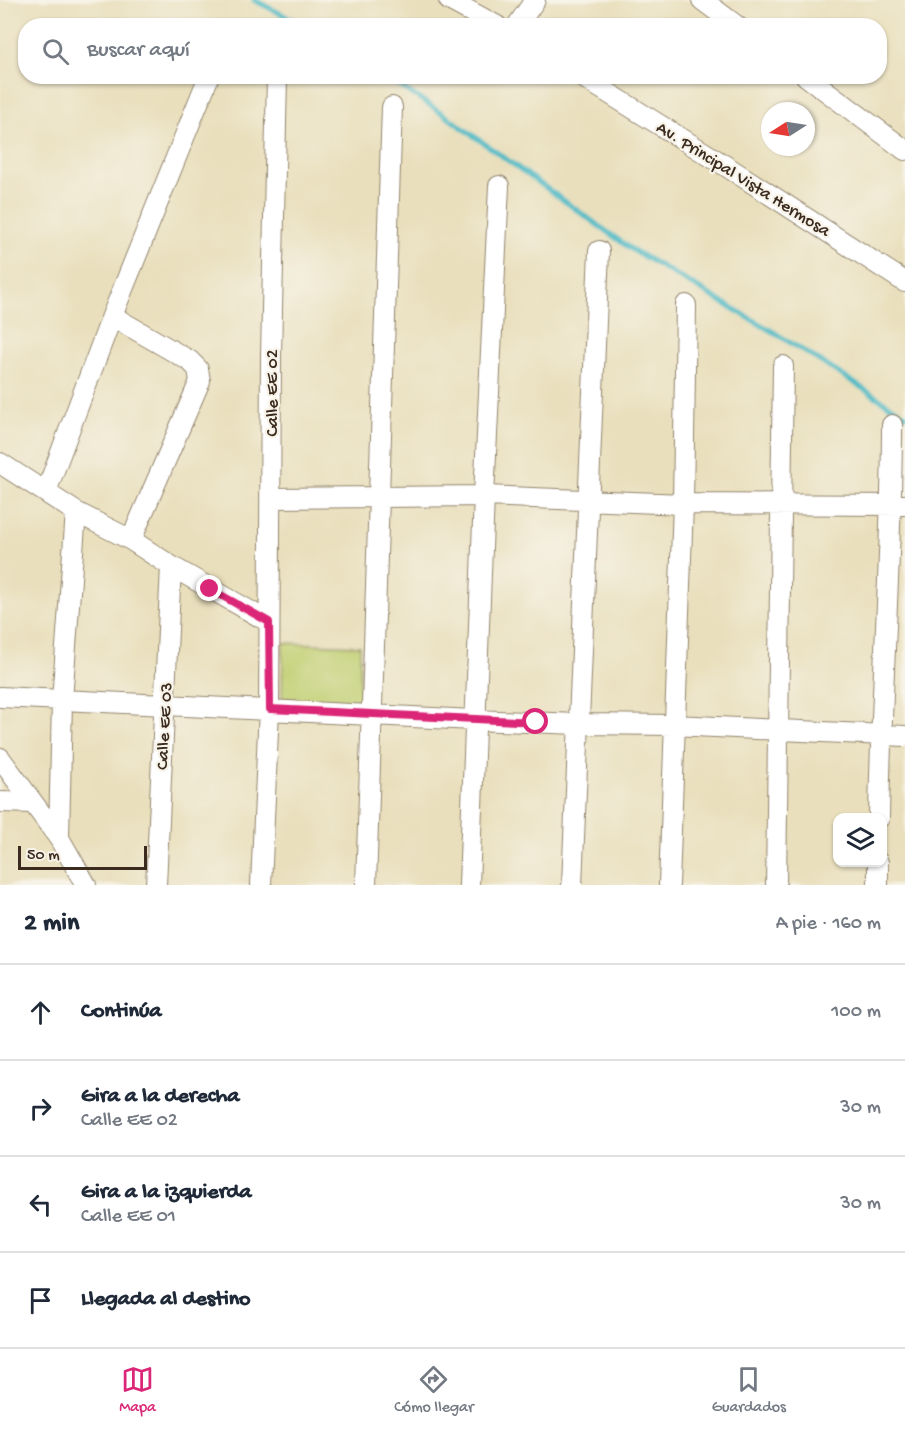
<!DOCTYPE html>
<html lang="es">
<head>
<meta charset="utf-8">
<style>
	:root { --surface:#fff; --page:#f2f2f3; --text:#1f2937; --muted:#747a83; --line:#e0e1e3; --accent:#db2777 }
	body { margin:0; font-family:"Gochi Hand",sans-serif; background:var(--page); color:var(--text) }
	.controls { position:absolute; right:18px; bottom:18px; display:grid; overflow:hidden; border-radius:12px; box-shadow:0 2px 4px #0004 }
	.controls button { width:54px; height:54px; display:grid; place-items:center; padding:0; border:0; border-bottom:2px solid var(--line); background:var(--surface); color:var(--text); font:30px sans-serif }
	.compass { position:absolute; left:761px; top:102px; width:54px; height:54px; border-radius:50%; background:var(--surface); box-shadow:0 2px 4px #0004; rotate:258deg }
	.scale { position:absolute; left:18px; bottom:15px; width:129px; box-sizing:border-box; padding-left:6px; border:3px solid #3b2a1e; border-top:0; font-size:16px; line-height:21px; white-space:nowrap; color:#3b2a1e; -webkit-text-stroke:4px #f7f3e8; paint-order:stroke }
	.stop { position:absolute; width:18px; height:18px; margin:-14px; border:4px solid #db2777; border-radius:50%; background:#fff }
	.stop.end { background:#db2777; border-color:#fff; box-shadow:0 2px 6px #0008 }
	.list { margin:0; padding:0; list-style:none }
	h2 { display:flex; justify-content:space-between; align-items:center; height:78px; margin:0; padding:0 24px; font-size:26px }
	h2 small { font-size:20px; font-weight:400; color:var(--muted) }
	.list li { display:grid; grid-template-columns:39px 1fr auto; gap:18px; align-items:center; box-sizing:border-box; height:96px; padding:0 24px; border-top:2px solid var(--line) }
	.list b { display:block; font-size:22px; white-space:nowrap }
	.list p { margin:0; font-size:20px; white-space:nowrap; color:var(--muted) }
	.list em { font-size:20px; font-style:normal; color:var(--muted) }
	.icon { flex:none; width:33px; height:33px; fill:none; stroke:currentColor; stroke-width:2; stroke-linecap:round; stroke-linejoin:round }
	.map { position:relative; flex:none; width:905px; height:885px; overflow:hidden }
	.search { position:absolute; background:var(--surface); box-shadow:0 2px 4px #0004; left:18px; right:18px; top:18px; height:66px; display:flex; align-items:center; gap:15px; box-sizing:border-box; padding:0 21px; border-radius:24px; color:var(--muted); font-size:22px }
	.sheet { height:462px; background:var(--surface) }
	nav { display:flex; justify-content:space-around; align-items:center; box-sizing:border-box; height:84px; border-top:2px solid var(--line); background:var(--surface); font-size:16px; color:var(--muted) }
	nav a { display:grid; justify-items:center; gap:3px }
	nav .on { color:var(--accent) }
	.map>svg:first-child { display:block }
</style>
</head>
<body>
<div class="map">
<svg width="905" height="885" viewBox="0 0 905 885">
	<rect width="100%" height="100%" fill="#f7f3e8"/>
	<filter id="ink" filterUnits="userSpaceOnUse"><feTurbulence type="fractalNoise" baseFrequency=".0167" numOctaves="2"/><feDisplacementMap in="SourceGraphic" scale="12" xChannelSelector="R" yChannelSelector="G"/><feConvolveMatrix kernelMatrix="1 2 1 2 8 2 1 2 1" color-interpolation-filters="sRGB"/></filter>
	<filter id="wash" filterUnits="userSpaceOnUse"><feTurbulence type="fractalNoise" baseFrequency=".008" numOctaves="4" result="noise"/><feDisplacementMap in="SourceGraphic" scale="24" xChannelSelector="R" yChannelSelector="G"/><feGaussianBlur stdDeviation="1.35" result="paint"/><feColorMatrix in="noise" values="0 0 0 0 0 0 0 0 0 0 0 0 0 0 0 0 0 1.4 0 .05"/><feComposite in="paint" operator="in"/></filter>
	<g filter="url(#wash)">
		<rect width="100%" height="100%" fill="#e9dfbc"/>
		<path fill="#c1cf71" stroke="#7e7c48" stroke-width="1.5" d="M283 643 360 646V702L282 699Z"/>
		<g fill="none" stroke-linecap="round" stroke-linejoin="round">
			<path stroke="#4cbac6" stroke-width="5" d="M254 0 305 26
				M384 76 442 113 631 249 775 333 905 415"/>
		</g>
	</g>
	<g filter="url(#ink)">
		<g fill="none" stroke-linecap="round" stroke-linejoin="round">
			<defs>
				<path id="street" d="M449 0 497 26
					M702 0 737 26
					M517 26 535 0
					M581 76 729 168 905 282
					M806 76 905 150
					M0 463 76 512 131 540 200 381 198 369 190 361 112 316
					M46 492 112 316 209 76
					M272 498 484 496 683 504 905 505
					M131 540 171 566 269 622
					M0 697 474 720 578 724 674 725 905 736
					M0 758 59 838 86 885
					M0 802 33 803
					M879 818C881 687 892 556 892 425
					M59 838 62 700 76 512
					M156 885 171 566
					M261 885 269 709 271 357 277 76
					M366 885 392 107
					M469 885 484 496 499 186
					M572 885 599 251
					M669 885 683 504 686 305
					M776 885 783 366
					M878 885V862"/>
			</defs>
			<use href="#street" stroke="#92846d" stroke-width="22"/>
			<use href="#street" stroke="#fff" stroke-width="20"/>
		</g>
	</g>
	<g fill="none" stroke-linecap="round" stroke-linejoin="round" filter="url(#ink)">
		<path stroke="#db2777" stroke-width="8" d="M210 589 269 622 270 709 536 722"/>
	</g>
	<g text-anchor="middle" stroke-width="4.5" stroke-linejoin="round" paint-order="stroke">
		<g font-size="18" fill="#3b2a1e" stroke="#f7f3e8">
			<text transform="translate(744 178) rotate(32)" y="6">Av. Principal Vista Hermosa</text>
			<text transform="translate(271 393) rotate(-90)" y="6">Calle EE 02</text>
			<text transform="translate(163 726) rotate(-87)" y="6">Calle EE 03</text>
		</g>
	</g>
</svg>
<div class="controls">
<button><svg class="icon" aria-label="layers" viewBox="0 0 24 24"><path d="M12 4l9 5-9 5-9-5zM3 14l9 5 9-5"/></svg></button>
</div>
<svg class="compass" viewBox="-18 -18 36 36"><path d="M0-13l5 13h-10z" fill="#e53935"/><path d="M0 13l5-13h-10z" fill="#747a83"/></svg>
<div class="scale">50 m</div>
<div class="stop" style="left:536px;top:722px"></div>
<div class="stop end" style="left:210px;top:589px"></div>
<div class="search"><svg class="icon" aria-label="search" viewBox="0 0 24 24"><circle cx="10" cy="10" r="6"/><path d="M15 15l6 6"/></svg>Buscar aquí</div>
</div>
<section class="sheet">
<h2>2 min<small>A pie · 160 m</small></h2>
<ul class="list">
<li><svg class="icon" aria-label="ahead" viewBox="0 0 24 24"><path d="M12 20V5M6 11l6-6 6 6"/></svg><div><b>Continúa</b></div><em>100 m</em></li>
<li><svg class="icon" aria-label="right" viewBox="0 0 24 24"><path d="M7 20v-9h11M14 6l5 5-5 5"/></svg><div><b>Gira a la derecha</b><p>Calle EE 02</p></div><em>30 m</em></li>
<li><svg class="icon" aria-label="left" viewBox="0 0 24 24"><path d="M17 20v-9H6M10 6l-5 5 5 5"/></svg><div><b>Gira a la izquierda</b><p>Calle EE 01</p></div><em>30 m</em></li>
<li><svg class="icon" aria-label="arrive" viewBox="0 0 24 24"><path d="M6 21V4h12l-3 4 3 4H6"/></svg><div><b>Llegada al destino</b></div></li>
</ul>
</section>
<nav>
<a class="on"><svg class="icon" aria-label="map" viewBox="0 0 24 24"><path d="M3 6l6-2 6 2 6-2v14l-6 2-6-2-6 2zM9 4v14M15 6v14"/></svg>Mapa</a>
<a><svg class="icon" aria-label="directions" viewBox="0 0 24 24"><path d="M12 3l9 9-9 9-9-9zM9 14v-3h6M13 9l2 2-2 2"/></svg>Cómo llegar</a>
<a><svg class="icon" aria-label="saved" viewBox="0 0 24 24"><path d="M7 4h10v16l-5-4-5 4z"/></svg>Guardados</a>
</nav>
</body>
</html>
